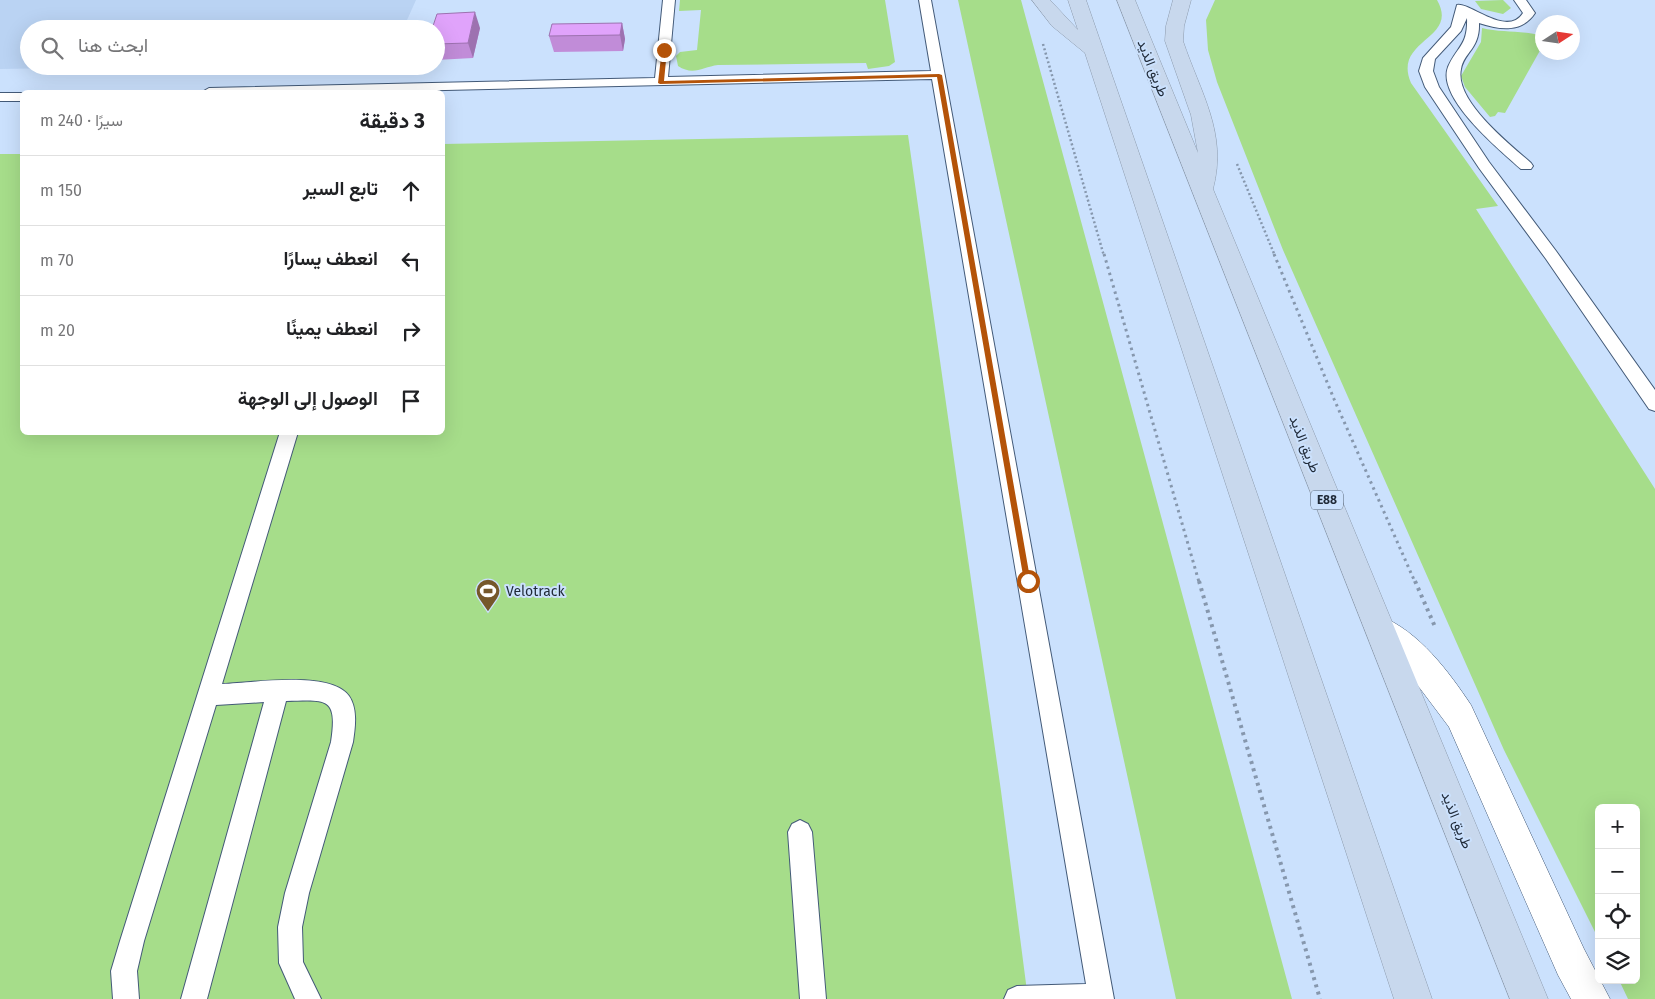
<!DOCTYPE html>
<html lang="ar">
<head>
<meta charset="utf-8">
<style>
	:root { --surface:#fff; --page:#f2f2f2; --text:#202124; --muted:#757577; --line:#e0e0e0 }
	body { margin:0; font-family:"Fira Sans",Vazirmatn,sans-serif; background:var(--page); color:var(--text); direction:rtl }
	.controls { position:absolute; right:15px; bottom:15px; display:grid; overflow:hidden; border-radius:8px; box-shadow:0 5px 20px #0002 }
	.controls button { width:45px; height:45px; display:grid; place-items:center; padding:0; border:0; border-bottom:1px solid var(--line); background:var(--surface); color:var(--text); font:25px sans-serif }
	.compass { position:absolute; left:1535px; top:15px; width:45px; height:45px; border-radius:50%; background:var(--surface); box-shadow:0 5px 20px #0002; rotate:78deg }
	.stop { position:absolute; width:15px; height:15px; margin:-11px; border:4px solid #b45309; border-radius:50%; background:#fff }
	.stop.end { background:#b45309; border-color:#fff; box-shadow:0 1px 5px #0008 }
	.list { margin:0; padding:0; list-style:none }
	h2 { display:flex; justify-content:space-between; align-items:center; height:65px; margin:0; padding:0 20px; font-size:21px }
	h2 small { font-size:16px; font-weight:400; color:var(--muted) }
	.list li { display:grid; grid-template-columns:32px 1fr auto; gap:15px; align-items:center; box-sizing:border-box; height:70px; padding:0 20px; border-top:1px solid var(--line) }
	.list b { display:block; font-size:19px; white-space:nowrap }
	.list em { font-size:16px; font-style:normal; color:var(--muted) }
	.icon { flex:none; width:28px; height:28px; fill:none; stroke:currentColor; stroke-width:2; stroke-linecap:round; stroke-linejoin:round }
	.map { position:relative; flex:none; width:1655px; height:999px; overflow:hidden; direction:ltr }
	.search { position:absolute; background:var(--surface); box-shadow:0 5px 20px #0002; left:20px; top:20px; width:425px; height:55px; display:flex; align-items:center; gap:12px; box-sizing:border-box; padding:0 18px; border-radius:28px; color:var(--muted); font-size:19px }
	.panel { position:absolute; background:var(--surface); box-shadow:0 5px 20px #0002; left:20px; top:90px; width:425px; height:345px; border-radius:8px; direction:rtl }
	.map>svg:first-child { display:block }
</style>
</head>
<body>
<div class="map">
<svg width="1655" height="999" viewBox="0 0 1655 999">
	<rect width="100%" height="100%" fill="#cbe1fd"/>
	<path fill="#bad3f3" d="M0 0H416L403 29H29V66H197L0 69Z"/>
	<path fill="#a6dd8a" d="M680 0H885L895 62 889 66 868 69 866 63 718 65C703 67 693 76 678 66L676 56 680 52 697 50 701 10 679 11Z
		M958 0H1021L1292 999H1176Z
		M1215 0H1437C1460 40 1392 39 1411 83L1498 206 1476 209 1655 489V999H1628L1619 980H1636V808H1599V940L1504 750 1283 250 1217 82 1208 50 1206 20Z
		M1503 0 1511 8 1503 14 1481 9 1475 1Z
		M1482 28C1502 33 1522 30 1542 36V47L1505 113 1498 112 1495 116 1490 117 1465 87 1461 76 1481 42Z
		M908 135 1001 791 1028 999H0V154H22V432H442L443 144Z"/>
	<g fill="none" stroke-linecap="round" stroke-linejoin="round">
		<defs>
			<path id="service" d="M663 0H675L668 77 931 71 919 0H931L1114 999H1004L1008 990 1017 986 1086 984 932 79 359 92H202L209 88 655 78Z
				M1514 0H1526L1535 13C1522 33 1500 30 1479 23 1480 49 1464 52 1461 69 1454 101 1510 144 1531 163L1533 166 1531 169H1521C1501 151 1436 98 1448 67 1457 46 1468 46 1467 18L1461 31 1435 59 1433 71 1439 87 1489 162 1556 251 1655 390V411L1649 409 1546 259 1479 168 1425 87 1419 71 1423 58 1451 27 1457 5C1470 2 1507 38 1523 13Z
				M0 93H22V101H0Z
				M280 432H298L222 684C253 683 330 670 349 696 358 709 355 728 353 742L309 893 302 927 303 962 321 999H295L279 963 278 927 285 893 331 742C338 696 326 700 286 701L207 999H181L264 702 216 705 144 941 137 971 139 999H113L111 971 120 941Z
				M800 820 808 824 812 832 826 999H800L788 832 792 824Z"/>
			<path id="minor" d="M1380 616C1419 631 1449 672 1471 705L1584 949 1610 999H1571L1558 975 1449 727 1413 679 1369 640 1365 630 1369 620Z"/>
			<path id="motorway" d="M1032 0H1050L1078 30 1068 0H1086L1432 999H1394L1085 53 1052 26Z
				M1117 0H1135L1198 153 1191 115 1165 41 1166 26 1173 0H1191L1184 26 1183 41C1200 92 1228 133 1213 189L1548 999H1510Z"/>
		</defs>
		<use href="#service" stroke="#435a78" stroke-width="2"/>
		<use href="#minor" stroke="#435a78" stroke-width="1"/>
		<use href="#motorway" stroke="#8d9bad" stroke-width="1"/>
		<path stroke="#8697ad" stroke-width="2.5" stroke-dasharray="2 2.5" stroke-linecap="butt" d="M1043 44 1104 256
			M1237 164 1275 256"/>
		<path stroke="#8697ad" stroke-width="3" stroke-dasharray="2.5 4" stroke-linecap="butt" d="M1104 254 1199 582
			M1274 254 1334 399 1415 582"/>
		<path stroke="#8697ad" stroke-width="4" stroke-dasharray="3 4.5" stroke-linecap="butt" d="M1199 581 1320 999
			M1415 581 1436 629"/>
		<use href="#service" fill="#fff" fill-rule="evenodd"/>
		<use href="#minor" fill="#fff" fill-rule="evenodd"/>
		<use href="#motorway" fill="#c8d8ed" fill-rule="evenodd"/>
	</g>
	<path fill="#c18cd8" d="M622 23 625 39 623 51 554 52 549 36Z
		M480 28 473 58 436 60V29Z"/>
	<path fill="#9d72b0" d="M475 12 480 28 473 58 468 43Z
		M622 23 625 39 623 51 620 35Z"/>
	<path fill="#e0a3fb" stroke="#9d72b0" d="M475 12 468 43 436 44V29H432L437 14Z
		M622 23 620 35 549 36 552 24Z"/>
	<path fill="#b45309" d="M662 48 667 50 664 81 939 74 942 75 1031 584H1025L1024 581 937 77 660 84 658 83Z"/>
	<defs>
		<symbol id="stadium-pin" viewBox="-11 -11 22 30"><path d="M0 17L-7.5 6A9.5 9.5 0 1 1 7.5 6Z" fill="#75572b" stroke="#cbe1fd"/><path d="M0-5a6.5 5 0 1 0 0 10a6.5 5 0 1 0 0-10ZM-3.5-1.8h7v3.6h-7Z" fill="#fff"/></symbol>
	</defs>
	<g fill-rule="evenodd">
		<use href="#stadium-pin" x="474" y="577" width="28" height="38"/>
	</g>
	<g text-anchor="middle" stroke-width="4" stroke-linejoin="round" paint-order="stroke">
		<rect fill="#cbe1fd" stroke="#536072" stroke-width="1" x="1311" y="490.5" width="32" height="19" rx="4"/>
		<g font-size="12" font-weight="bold" fill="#1f2937">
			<text x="1327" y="504">E88</text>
		</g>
		<g font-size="14" fill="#1f2937" stroke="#cbe1fd">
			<text transform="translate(1153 68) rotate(68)" y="5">طريق الذيد</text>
			<text transform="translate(1305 444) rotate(68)" y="5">طريق الذيد</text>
			<text transform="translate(1457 820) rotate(68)" y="5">طريق الذيد</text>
		</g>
		<g font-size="14" fill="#1f2937" stroke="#cbe1fd" text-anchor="start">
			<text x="506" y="596">Velotrack</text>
		</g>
	</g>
</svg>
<div class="controls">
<button>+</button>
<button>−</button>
<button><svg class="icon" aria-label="locate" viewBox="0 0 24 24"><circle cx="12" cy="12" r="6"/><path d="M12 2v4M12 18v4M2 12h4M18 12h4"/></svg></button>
<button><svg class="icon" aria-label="layers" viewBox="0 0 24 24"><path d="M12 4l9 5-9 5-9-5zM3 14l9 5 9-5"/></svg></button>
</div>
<svg class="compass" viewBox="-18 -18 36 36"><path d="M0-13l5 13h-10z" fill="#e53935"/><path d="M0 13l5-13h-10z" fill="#757577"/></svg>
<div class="stop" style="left:1028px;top:581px"></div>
<div class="stop end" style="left:664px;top:50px"></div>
<div class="search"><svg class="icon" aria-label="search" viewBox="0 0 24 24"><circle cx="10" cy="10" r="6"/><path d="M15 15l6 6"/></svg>ابحث هنا</div>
<section class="panel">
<h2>3 دقيقة<small>سيرًا · 240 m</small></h2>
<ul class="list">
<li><svg class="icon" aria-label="ahead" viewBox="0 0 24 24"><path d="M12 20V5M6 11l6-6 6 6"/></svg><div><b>تابع السير</b></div><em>150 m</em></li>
<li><svg class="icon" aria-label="left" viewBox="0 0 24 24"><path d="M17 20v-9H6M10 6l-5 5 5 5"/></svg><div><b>انعطف يسارًا</b></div><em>70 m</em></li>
<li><svg class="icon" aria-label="right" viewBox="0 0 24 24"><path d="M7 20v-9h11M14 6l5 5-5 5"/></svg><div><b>انعطف يمينًا</b></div><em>20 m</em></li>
<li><svg class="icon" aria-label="arrive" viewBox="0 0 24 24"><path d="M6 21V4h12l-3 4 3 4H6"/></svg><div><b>الوصول إلى الوجهة</b></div></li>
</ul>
</section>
</div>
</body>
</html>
